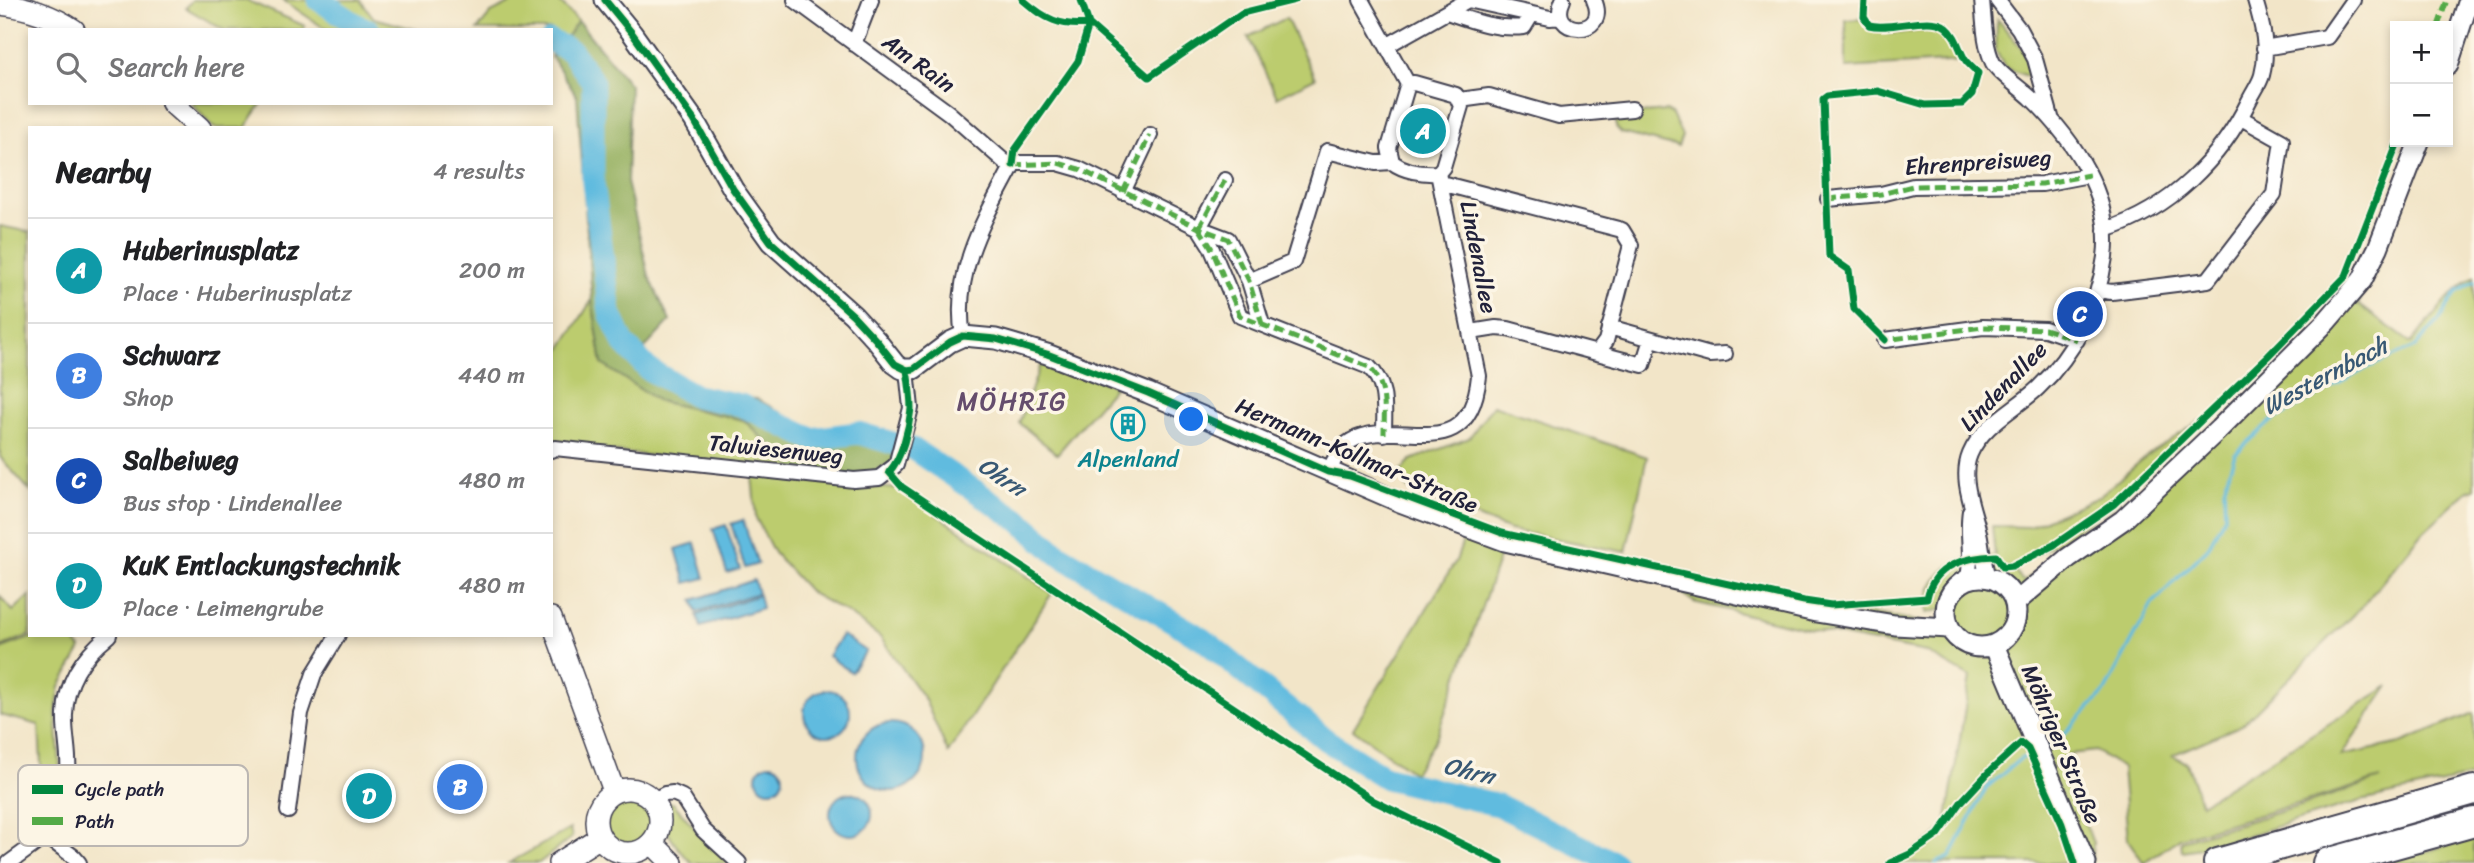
<!DOCTYPE html>
<html lang="en">
<head>
<meta charset="utf-8">
<style>
	:root { --surface:#fff; --page:#f6f6f6; --text:#202124; --muted:#757577; --line:#e0e0e0; --accent:#b5179e }
	body { margin:0; font-family:Sriracha,sans-serif; background:var(--page); color:var(--text) }
	.controls { position:absolute; right:21px; top:21px; display:grid; overflow:hidden; border-radius:0px; box-shadow:0 4px 10px #0003 }
	.controls button { width:63px; height:63px; display:grid; place-items:center; padding:0; border:0; border-bottom:2px solid var(--line); background:var(--surface); color:var(--text); font:35px sans-serif }
	.you { position:absolute; left:1192px; top:420px; width:24px; height:24px; margin:-18px; border:5px solid #fff; border-radius:50%; background:#1a73e8; box-shadow:0 0 0 10px #1a73e833 }
	.badge { display:grid; place-items:center; width:46px; height:46px; border-radius:50%; background:var(--accent); color:#fff; font-size:23px; font-weight:700 }
	.pin { position:absolute; translate:-50% -50%; border:4px solid #fff; box-shadow:0 2px 7px #0006 }
	.list { margin:0; padding:0; list-style:none }
	h2 { display:flex; justify-content:space-between; align-items:center; height:91px; margin:0; padding:0 28px; font-size:30px }
	h2 small { font-size:23px; font-weight:400; color:var(--muted) }
	.list li { display:grid; grid-template-columns:46px 1fr auto; gap:21px; align-items:center; box-sizing:border-box; height:105px; padding:0 28px; border-top:2px solid var(--line) }
	.list b { display:block; font-size:26px; white-space:nowrap }
	.list p { margin:0; font-size:23px; white-space:nowrap; color:var(--muted) }
	.list em { font-size:23px; font-style:normal; color:var(--muted) }
	.icon { flex:none; width:38px; height:38px; fill:none; stroke:currentColor; stroke-width:2; stroke-linecap:round; stroke-linejoin:round }
	.map { position:relative; flex:none; width:2474px; height:863px; overflow:hidden }
	.search { position:absolute; background:var(--surface); box-shadow:0 4px 10px #0003; left:28px; top:28px; width:525px; height:77px; display:flex; align-items:center; gap:18px; box-sizing:border-box; padding:0 24px; border-radius:0px; color:var(--muted); font-size:26px }
	.panel { position:absolute; background:var(--surface); box-shadow:0 4px 10px #0003; left:28px; top:126px; width:525px; height:511px; border-radius:0px }
	.map>svg:first-child { display:block }
</style>
</head>
<body>
<div class="map">
<svg width="2474" height="863" viewBox="0 0 2474 863">
	<rect width="100%" height="100%" fill="#fcf5e5"/>
	<filter id="ink" filterUnits="userSpaceOnUse"><feTurbulence type="fractalNoise" baseFrequency=".0143" numOctaves="2"/><feDisplacementMap in="SourceGraphic" scale="14" xChannelSelector="R" yChannelSelector="G"/><feConvolveMatrix kernelMatrix="1 2 1 2 8 2 1 2 1" color-interpolation-filters="sRGB"/></filter>
	<filter id="wash" filterUnits="userSpaceOnUse"><feTurbulence type="fractalNoise" baseFrequency=".00686" numOctaves="4" result="noise"/><feDisplacementMap in="SourceGraphic" scale="28" xChannelSelector="R" yChannelSelector="G"/><feGaussianBlur stdDeviation="1.57" result="paint"/><feColorMatrix in="noise" values="0 0 0 0 0 0 0 0 0 0 0 0 0 0 0 0 0 1.4 0 .05"/><feComposite in="paint" operator="in"/></filter>
	<g filter="url(#wash)">
		<rect width="100%" height="100%" fill="#f2e5c8"/>
		<path fill="#bccc6e" stroke="#6f7754" stroke-width="2" d="M192 0H246L305 26 303 30H224L186 8Z
			M283 0H360L374 18 418 30H327Z
			M517 0H558L578 21 551 57V30H477L491 13Z
			M1286 18 1315 78 1277 97 1248 37Z
			M1861 19C1890 57 1937 0 1962 61L1846 68V20Z
			M1997 19 2024 51 2029 77 2005 68 1996 51Z
			M191 103H262L245 128H214Z
			M1667 111 1672 115 1682 136 1678 147 1621 133 1616 127V119L1619 115Z
			M0 226 30 232V491L0 457Z
			M2378 268 2358 304 2411 343C2431 321 2448 292 2474 277V489L2468 491 2424 531 2365 603 2242 725 2172 755 2187 763 2201 804 2389 686 2341 756 2401 743 2474 713V776L2361 801 2213 846 2182 851 2181 841 2296 807 2381 779 2180 838 2144 863 2128 840 2122 768 2096 751 2069 754 2049 768H2068L2069 783 2093 843 2091 863 2062 824 2075 863H1890C1911 854 1932 843 1946 824L1970 677 1926 652 1807 629 1694 602 1656 575 1949 627 1946 608 1927 613C1927 569 1956 557 1995 556L1992 526 2029 527 2098 497 2148 455 2201 420 2114 504 2054 545 2012 567 2023 581 2123 520Z
			M592 300 602 364 658 401 744 420 796 471 551 445V365Z
			M1042 361 1115 386 1057 454 1019 423Z
			M1493 405 1647 457 1626 552 1510 530 1409 490 1400 472 1411 460 1469 438Z
			M752 476 899 489 1052 593 948 753 925 700 880 637 846 612 811 593 774 553 756 518Z
			M1467 529 1505 541 1436 738 1414 773 1353 729 1456 561Z
			M30 595V635L0 647V596L13 611Z
			M38 635 69 636 81 649 60 686 56 713 60 767 53 799 43 804 39 725 0 715V649Z
			M596 821a32 32 0 1 1 64 0a32 32 0 1 1-64 0Z
			M668 803H673L709 844 734 863H692C677 848 656 826 668 803Z
			M570 829 572 837 539 863H509Z
			M2474 838V863H2383Z"/>
		<path fill="#95b061" stroke="#5c694e" stroke-width="2" d="M578 21 630 85 627 182 649 276 670 321 645 348 648 367 713 395 757 399 827 439H881L897 446 891 463 864 477 796 471 744 420 658 401 602 364 592 300 577 97 552 57Z"/>
		<path fill="#61bbdf" stroke="#426e8d" stroke-width="2" d="M743 520 758 564 745 568 731 524Z
			M726 525 740 569 727 573 713 529Z
			M695 543 705 578 686 583 676 549Z
			M754 580 758 593 697 612 693 600Z
			M759 595 762 608 701 627 697 615Z
			M842 635 866 651 851 672 828 656Z
			M804 713a23 23 0 1 1 46 0a23 23 0 1 1-46 0Z
			M857 757a34 34 0 1 1 68 0a34 34 0 1 1-68 0Z
			M757 777a13 13 0 1 1 26 0a13 13 0 1 1-26 0Z
			M830 814a21 21 0 1 1 42 0a21 21 0 1 1-42 0Z"/>
		<g fill="none" stroke-linecap="round" stroke-linejoin="round">
			<path stroke="#61bbdf" stroke-width="3.5" d="M2044 748 2057 741 2104 693 2152 604 2208 548 2225 515 2224 488 2235 454 2273 420 2367 368 2415 347 2437 323 2457 292 2474 282
				M1936 863 1950 857 1986 788 2020 759 2034 753"/>
			<path stroke="#61bbdf" stroke-width="23" d="M319 0 357 25 369 30
				M551 41 571 51 593 82V182L610 313 623 342 648 369 696 396 741 405 812 439 858 433 913 449 1020 521 1058 554 1203 639 1326 740 1386 778 1498 805 1615 863"/>
		</g>
	</g>
	<g filter="url(#ink)">
		<g fill="none" stroke-linecap="round" stroke-linejoin="round">
			<defs>
				<path id="minor" d="M795 0 949 113 1006 163H1058L1079 169 1199 228 1228 239 1249 281 1262 324
					M1361 0 1408 84
					M1563 0C1546 37 1611 38 1594 0
					M1982 0C1984 20 1984 44 1993 63 1999 74 2022 89 2032 99 2074 140 2113 196 2105 257 2098 307 2075 353 2038 388 2016 409 1983 424 1970 454 1959 480 1975 511 1980 537 1982 551 1984 564 1988 578
					M1997 0 2019 29 2035 59 2051 117
					M1447 12C1473 21 1496 30 1524 27L1532 14
					M854 44 871 0
					M1388 45 1468 0 1550 18 1561 17
					M2264 48 2327 37 2353 0
					M1408 84 1414 83 1456 95 1461 106 1443 167 1438 173
					M1460 100 1489 96 1559 116 1632 109
					M1392 162 1389 148 1408 84
					M1392 162C1404 171 1422 174 1438 173
					M1441 183 1622 230 1631 245 1606 341 1597 353 1508 329 1496 328 1471 332
					M1123 192 1150 135
					M1828 199 1881 194 1913 186 2042 184 2089 175
					M1199 228 1211 247 1240 316 1369 367C1388 385 1384 409 1384 434
					M1199 228 1225 180
					M2105 230C2170 210 2221 159 2250 99 2254 91 2260 83 2262 75 2269 50 2262 23 2255 0
					M1249 281 1293 262 1327 151 1376 163 1392 162
					M2098 290 2112 292 2208 280 2274 194 2282 141 2241 118
					M1609 327 1710 355 1725 354
					M963 336C952 272 984 220 1013 165
					M1885 340 1983 327 2045 329 2077 340
					M1597 353 1643 365 1651 339
					M551 450 555 448 854 480 879 478 896 465 911 408 907 370
					M1328 472C1334 461 1339 448 1351 441 1397 414 1469 471 1479 376L1438 173
					M1967 580C1974 558 1966 534 1970 511
					M653 800 665 794 673 793 682 797 703 830 739 863
					M288 811 301 713 314 674 338 635
					M9 863 46 836
					M79 863 74 857 46 836C55 817 66 796 68 774 70 754 64 734 65 714 66 681 84 655 109 635"/>
				<path id="tertiary" d="M605 0 632 33 694 120 733 189 771 242 853 315 876 340 895 364 902 369H914L950 342 963 336 996 339 1047 354 1148 393 1400 502 1505 541 1816 612 1895 625 1949 628
					M2448 65 2469 0
					M1946 612a35 35 0 1 1 70 0a35 35 0 1 1-70 0Z
					M2015 603 2068 558 2123 520 2219 429 2326 322 2362 280 2378 248 2419 142
					M1994 645 2086 863"/>
				<path id="secondary" d="M0 4C27 7 51 15 74 30
					M172 103 200 128
					M551 618 614 791
					M596 821a32 32 0 1 1 64 0a32 32 0 1 1-64 0Z
					M652 843 672 863
					M559 863 600 837"/>
				<path id="motorway" d="M2218 863 2474 790
					M2327 863 2474 822"/>
			</defs>
			<use href="#minor" stroke="#413f50" stroke-width="18"/>
			<use href="#tertiary" stroke="#413f50" stroke-width="23"/>
			<use href="#secondary" stroke="#413f50" stroke-width="24"/>
			<use href="#motorway" stroke="#413f50" stroke-width="32"/>
			<use href="#minor" stroke="#fff" stroke-width="14"/>
			<use href="#tertiary" stroke="#fff" stroke-width="19"/>
			<use href="#secondary" stroke="#fff" stroke-width="21"/>
			<use href="#motorway" stroke="#fff" stroke-width="28"/>
			<path stroke="#53aa46" stroke-width="5" stroke-dasharray="10 5" stroke-linecap="butt" d="M2438 26 2447 0
				M1013 165 1058 163 1079 169 1199 228 1228 239 1249 281 1262 324
				M1123 192 1150 135
				M1828 199 1881 194 1913 186 2042 184 2089 175
				M1199 228 1211 247 1240 316 1369 367C1388 385 1384 409 1384 434
				M1199 228 1225 180
				M1881 337 1885 340 1983 327 2045 329 2077 340"/>
			<defs>
				<path id="cycleway" d="M605 0 632 33 694 120 733 189 771 242 853 315 876 340 895 364 907 370 914 369 950 342 963 336 996 339 1047 354 1148 393 1328 472 1350 476 1502 533 1804 601 1831 605 1927 598C1934 564 1966 557 1996 556L2003 567 2012 566 2054 545 2114 504 2268 356 2346 276 2398 142
					M1023 0C1045 19 1060 27 1089 24L1149 77 1242 13 1295 0
					M1865 0 1864 17 1869 25C1891 31 1930 14 1946 27 1958 37 1958 49 1966 61 1969 65 1974 69 1978 73L1972 94 1962 104 1925 105 1878 91 1827 96 1823 99 1829 256 1849 270 1854 309 1885 340
					M1013 165 1015 150 1078 61 1089 24 1081 0
					M907 370C909 383 911 397 911 409 909 428 902 458 889 472L902 487 1374 801 1501 863
					M1890 863 1910 854 1938 835 1962 801 1989 772 2021 743 2028 749 2062 824 2075 863"/>
			</defs>
			<use href="#cycleway" stroke="#fcf5e5" stroke-width="11"/>
			<use href="#cycleway" stroke="#00873e" stroke-width="7"/>
		</g>
	</g>
	<defs>
		<symbol id="building-ring" viewBox="-11 -11 22 22"><circle r="9.5" fill="#fcf5e5" stroke="#0f9aa8" stroke-width="1.5"/><path d="M-4-6H4V6H1V3H-1V6H-4ZM-2.5-4.3h1.7v1.8h-1.7ZM.8-4.3h1.7v1.8H.8ZM-2.5-1h1.7V.8h-1.7ZM.8-1h1.7V.8H.8Z" fill="#0f9aa8"/></symbol>
	</defs>
	<g fill-rule="evenodd">
		<use href="#building-ring" x="1109" y="405" width="38" height="38"/>
	</g>
	<g text-anchor="middle" stroke-width="7" stroke-linejoin="round" paint-order="stroke">
		<g font-size="23" fill="#22223b" stroke="#fcf5e5">
			<text transform="translate(919 63) rotate(36)" y="8">Am Rain</text>
			<text transform="translate(1978 162) rotate(-4)" y="8">Ehrenpreisweg</text>
			<text transform="translate(1479 257) rotate(79)" y="8">Lindenallee</text>
			<text transform="translate(2003 386) rotate(-46)" y="8">Lindenallee</text>
			<text transform="translate(776 449) rotate(6)" y="8">Talwiesenweg</text>
			<text transform="translate(1357 455) rotate(23)" y="8">Hermann-Kollmar-Straße</text>
			<text transform="translate(2062 744) rotate(67)" y="8">Möhriger Straße</text>
		</g>
		<g font-size="23" fill="#0d838f" stroke="#fcf5e5">
			<text x="1128" y="467">Alpenland</text>
		</g>
		<g font-size="24" font-style="italic" fill="#385874" stroke="#fcf5e5">
			<text transform="translate(2325 376) rotate(-28)" y="8">Westernbach</text>
			<text transform="translate(1002 477) rotate(34)" y="8">Ohrn</text>
			<text transform="translate(1469 771) rotate(14)" y="8">Ohrn</text>
		</g>
		<g font-size="26" letter-spacing="2" fill="#654d6d" stroke="#fcf5e5">
			<text x="1012" y="410">MÖHRIG</text>
		</g>
	</g>
	<rect x="18" y="765" width="230" height="81" rx="10" fill="#fcf5e5" stroke="#bbb6b2" stroke-width="2"/>
	<rect x="32" y="785" width="31" height="9" fill="#00873e"/>
	<rect x="32" y="817" width="31" height="8" fill="#53aa46"/>
	<g font-size="19" fill="#22223b">
		<text x="75" y="796">Cycle path</text>
		<text x="75" y="828">Path</text>
	</g>
</svg>
<div class="controls">
<button>+</button>
<button>−</button>
</div>
<div class="you"></div>
<div class="pin badge" style="left:1423px;top:131px;background:#0f9aa8">A</div>
<div class="pin badge" style="left:460px;top:787px;background:#3f7fe0">B</div>
<div class="pin badge" style="left:2080px;top:314px;background:#1a4fb4">C</div>
<div class="pin badge" style="left:369px;top:796px;background:#0f9aa8">D</div>
<div class="search"><svg class="icon" aria-label="search" viewBox="0 0 24 24"><circle cx="10" cy="10" r="6"/><path d="M15 15l6 6"/></svg>Search here</div>
<section class="panel">
<h2>Nearby<small>4 results</small></h2>
<ul class="list">
<li><span class="badge" style="background:#0f9aa8">A</span><div><b>Huberinusplatz</b><p>Place · Huberinusplatz</p></div><em>200 m</em></li>
<li><span class="badge" style="background:#3f7fe0">B</span><div><b>Schwarz</b><p>Shop</p></div><em>440 m</em></li>
<li><span class="badge" style="background:#1a4fb4">C</span><div><b>Salbeiweg</b><p>Bus stop · Lindenallee</p></div><em>480 m</em></li>
<li><span class="badge" style="background:#0f9aa8">D</span><div><b>KuK Entlackungstechnik</b><p>Place · Leimengrube</p></div><em>480 m</em></li>
</ul>
</section>
</div>
</body>
</html>
